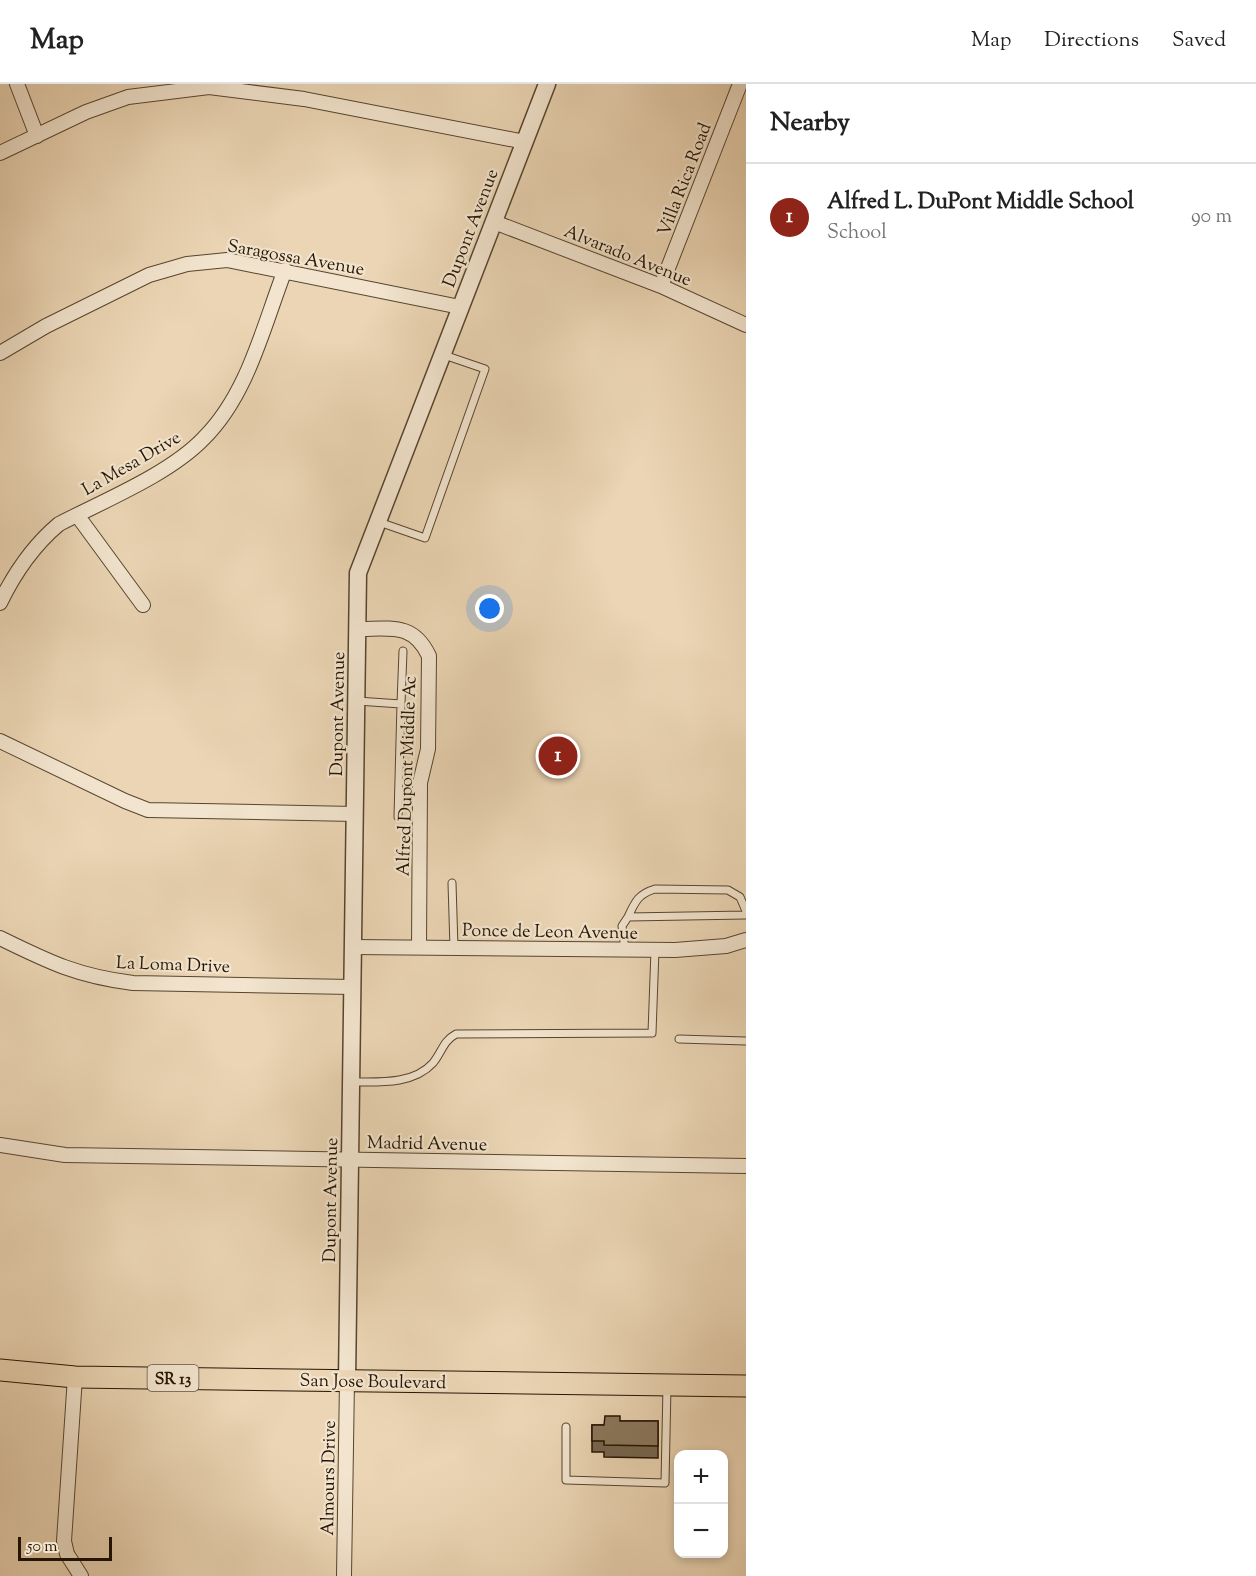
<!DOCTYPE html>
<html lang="en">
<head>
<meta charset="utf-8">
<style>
	:root { --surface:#fff; --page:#f2f2f2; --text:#222; --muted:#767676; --line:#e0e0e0; --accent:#8f2418 }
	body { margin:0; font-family:"Sorts Mill Goudy",serif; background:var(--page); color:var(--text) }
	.controls { position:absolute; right:18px; bottom:18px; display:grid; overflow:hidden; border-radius:12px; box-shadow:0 3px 9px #0003 }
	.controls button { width:54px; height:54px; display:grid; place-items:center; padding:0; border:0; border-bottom:2px solid var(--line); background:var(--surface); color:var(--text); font:30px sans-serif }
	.scale { position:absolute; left:18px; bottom:15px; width:94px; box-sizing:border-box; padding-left:6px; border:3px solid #261503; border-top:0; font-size:16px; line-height:21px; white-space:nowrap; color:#261503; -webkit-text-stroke:4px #f2e4ce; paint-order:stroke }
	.you { position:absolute; left:490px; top:525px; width:21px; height:21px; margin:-15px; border:4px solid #fff; border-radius:50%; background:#1a73e8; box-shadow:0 0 0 9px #1a73e833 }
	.badge { display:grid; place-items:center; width:39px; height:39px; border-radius:50%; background:var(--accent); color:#fff; font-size:20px; font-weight:700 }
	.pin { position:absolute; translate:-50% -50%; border:3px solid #fff; box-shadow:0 2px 6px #0006 }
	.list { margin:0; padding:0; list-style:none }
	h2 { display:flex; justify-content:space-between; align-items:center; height:78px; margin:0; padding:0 24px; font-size:26px }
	h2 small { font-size:20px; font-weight:400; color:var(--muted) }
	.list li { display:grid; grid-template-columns:39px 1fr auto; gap:18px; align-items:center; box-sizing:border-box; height:108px; padding:0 24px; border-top:2px solid var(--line) }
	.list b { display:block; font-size:22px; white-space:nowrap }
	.list p { margin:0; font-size:20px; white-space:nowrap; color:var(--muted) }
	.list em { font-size:20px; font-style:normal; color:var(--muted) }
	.map { position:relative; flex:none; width:746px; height:1492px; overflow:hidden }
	header { display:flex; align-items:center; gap:36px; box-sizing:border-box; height:84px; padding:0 30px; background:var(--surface); border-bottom:2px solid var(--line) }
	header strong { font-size:28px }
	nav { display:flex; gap:33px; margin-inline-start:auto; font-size:21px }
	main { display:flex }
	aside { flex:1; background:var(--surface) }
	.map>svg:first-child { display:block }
</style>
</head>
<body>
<header>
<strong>Map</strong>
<nav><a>Map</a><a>Directions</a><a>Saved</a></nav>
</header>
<main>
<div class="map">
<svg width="746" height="1492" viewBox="0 0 746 1492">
	<rect width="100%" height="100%" fill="#ebd5b4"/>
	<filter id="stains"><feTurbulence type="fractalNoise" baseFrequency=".00333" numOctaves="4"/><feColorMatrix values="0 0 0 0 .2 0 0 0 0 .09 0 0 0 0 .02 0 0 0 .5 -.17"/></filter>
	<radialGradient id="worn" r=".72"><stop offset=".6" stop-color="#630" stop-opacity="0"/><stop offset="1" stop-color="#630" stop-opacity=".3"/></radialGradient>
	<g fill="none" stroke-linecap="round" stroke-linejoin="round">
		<defs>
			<path id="service" d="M379 438 425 454 485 285 444 271
				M357 617 401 620 398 733
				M401 620 403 567
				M452 799 454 864
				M628 833C635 818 638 810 655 805L728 806 740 813 746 827
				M625 866 622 842 628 833 746 831
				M679 955 746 957
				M352 998C378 998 413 1001 433 979 442 968 443 957 456 950L652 949 655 866
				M566 1343V1396L665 1399 667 1302"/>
			<path id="minor" d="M17 0 37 52
				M0 69 86 28 128 13 209 3 304 15 525 58
				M494 138 661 202 746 241
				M661 202 740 0
				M0 269 46 242 149 191 187 180 227 176 460 223
				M77 431 143 521
				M0 519C14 490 34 461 59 440 103 417 170 390 204 354 248 310 263 243 285 186
				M357 545C390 545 413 538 429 572L428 665 420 699 419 863
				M0 657 125 717 148 726 355 730
				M0 854C49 878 77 892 133 899L352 903
				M353 863 675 866 726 862 746 856
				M0 1061 65 1071 746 1082
				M75 1293 64 1457 67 1470 81 1492
				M344 1492 347 1297"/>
			<path id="tertiary" d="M347 1297 358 489 547 0"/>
			<path id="primary" d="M0 1286 75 1293 746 1302"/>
		</defs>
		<use href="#service" stroke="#57452f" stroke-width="9"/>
		<use href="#minor" stroke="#57452f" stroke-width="16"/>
		<use href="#tertiary" stroke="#57452f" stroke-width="19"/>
		<use href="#primary" stroke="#261503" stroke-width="23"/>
		<use href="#service" stroke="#f2e4ce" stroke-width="7"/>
		<use href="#minor" stroke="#f2e4ce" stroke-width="14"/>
		<use href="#tertiary" stroke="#f2e4ce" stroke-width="16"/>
		<use href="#primary" stroke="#ebd5b4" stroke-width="21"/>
	</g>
	<path fill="#786852" stroke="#261503" stroke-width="1.5" d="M620 1337H658V1374L604 1373V1368H592V1341H604Z"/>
	<path fill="#8c795f" stroke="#261503" stroke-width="1.5" d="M605 1332H620V1337H658V1362L604 1361V1357H592V1341H604Z"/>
	<g text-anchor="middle" stroke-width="4.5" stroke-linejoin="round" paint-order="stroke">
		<rect fill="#f2e4ce" stroke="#635340" stroke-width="1.5" x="147.5" y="1281" width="51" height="26" rx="4.5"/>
		<g font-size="16" font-weight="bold" fill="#261503">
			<text x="173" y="1300">SR 13</text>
		</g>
		<g font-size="18" fill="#261503" stroke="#f2e4ce">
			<text transform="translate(684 95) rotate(-69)" y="6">Villa Rica Road</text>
			<text transform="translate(470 144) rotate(-69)" y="6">Dupont Avenue</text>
			<text transform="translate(628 171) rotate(22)" y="6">Alvarado Avenue</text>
			<text transform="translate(296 173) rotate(10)" y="6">Saragossa Avenue</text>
			<text transform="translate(131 379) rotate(-30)" y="6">La Mesa Drive</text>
			<text transform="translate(337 630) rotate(-89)" y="6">Dupont Avenue</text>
			<text transform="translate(406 692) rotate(-88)" y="6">Alfred Dupont Middle Ac</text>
			<text transform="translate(550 847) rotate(1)" y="6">Ponce de Leon Avenue</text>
			<text transform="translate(173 880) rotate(2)" y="6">La Loma Drive</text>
			<text transform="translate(427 1059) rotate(1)" y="6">Madrid Avenue</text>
			<text transform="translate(330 1116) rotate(-89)" y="6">Dupont Avenue</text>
			<text transform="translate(373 1297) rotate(1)" y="6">San Jose Boulevard</text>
			<text transform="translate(328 1394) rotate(-89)" y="6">Almours Drive</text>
		</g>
	</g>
	<rect width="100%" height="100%" filter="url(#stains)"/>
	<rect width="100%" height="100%" fill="url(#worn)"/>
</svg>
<div class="controls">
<button>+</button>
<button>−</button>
</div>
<div class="scale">50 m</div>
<div class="you"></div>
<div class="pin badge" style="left:558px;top:672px">1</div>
</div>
<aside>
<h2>Nearby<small></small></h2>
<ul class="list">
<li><span class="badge">1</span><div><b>Alfred L. DuPont Middle School</b><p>School</p></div><em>90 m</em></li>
</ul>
</aside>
</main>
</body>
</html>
